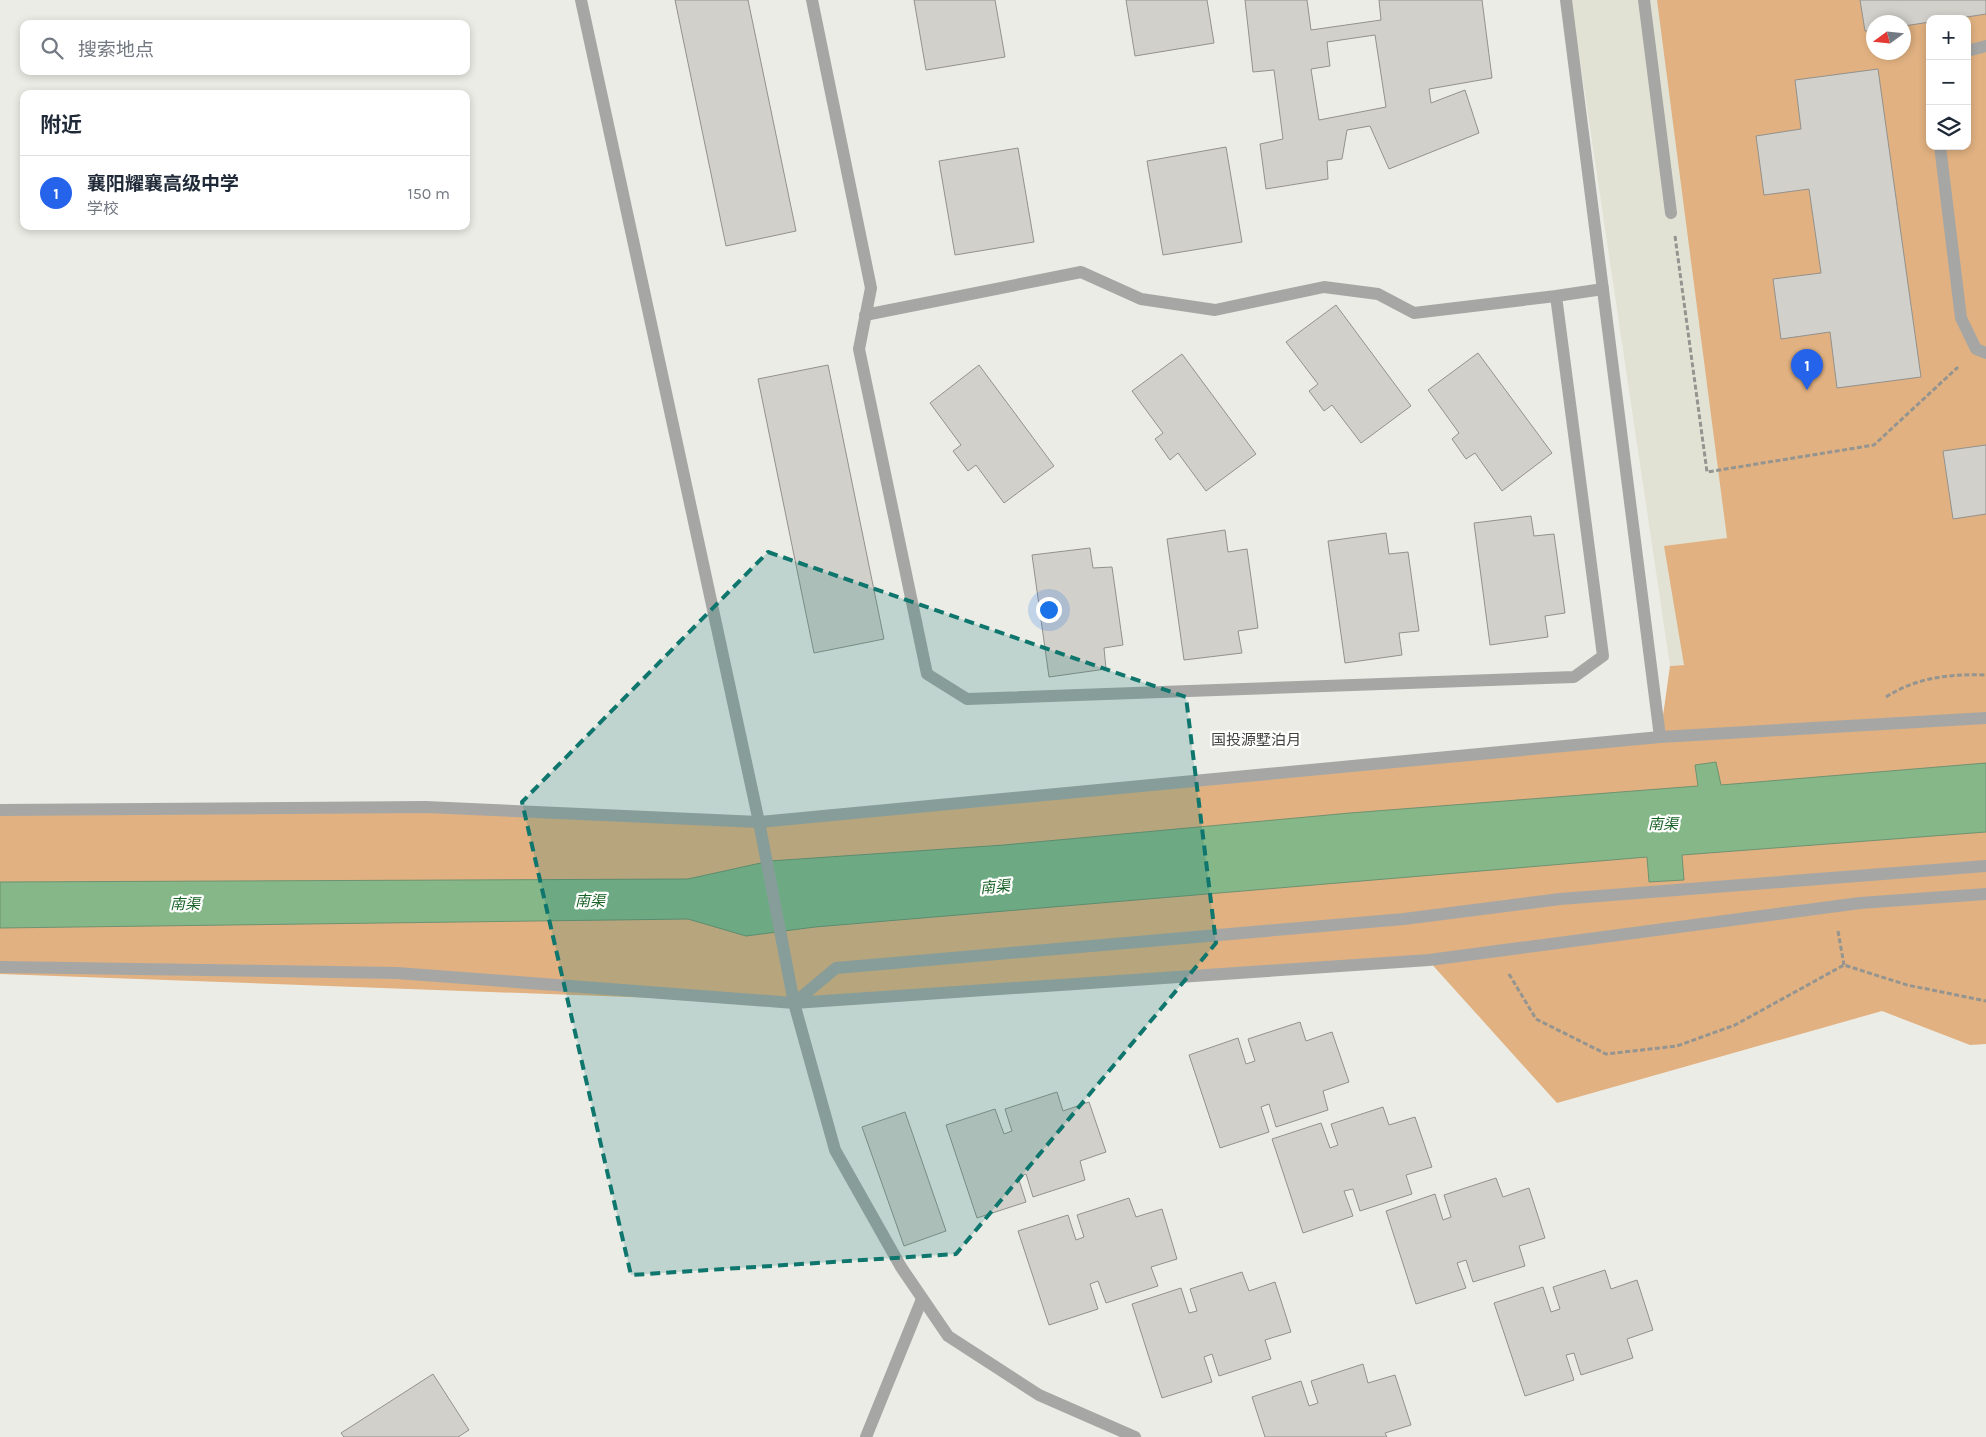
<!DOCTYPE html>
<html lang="zh">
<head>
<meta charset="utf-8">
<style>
	:root { --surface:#fff; --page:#f6f6f7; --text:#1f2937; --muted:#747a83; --line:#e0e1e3; --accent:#2563eb }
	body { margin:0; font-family:Karla,"Noto Sans SC",sans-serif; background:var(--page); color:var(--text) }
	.controls { position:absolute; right:15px; top:15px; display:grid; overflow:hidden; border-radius:10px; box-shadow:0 2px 8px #0003 }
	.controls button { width:45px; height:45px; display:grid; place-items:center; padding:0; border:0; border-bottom:1px solid var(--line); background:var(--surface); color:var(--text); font:25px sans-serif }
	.compass { position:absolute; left:1866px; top:15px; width:45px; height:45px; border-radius:50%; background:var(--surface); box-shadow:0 2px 8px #0003; rotate:255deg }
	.you { position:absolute; left:1048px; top:609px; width:18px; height:18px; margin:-12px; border:4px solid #fff; border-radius:50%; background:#1a73e8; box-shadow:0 0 0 8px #1a73e833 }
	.badge { display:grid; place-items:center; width:32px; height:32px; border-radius:50%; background:var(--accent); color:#fff; font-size:16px; font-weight:700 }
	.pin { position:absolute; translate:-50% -41px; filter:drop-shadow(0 1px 2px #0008) }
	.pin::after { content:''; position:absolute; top:26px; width:18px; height:15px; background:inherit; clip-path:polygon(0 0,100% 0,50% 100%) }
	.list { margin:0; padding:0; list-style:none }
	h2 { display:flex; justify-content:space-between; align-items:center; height:65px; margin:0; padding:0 20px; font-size:21px }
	h2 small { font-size:16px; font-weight:400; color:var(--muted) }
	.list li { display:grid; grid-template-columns:32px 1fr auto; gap:15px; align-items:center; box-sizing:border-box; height:75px; padding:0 20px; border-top:1px solid var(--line) }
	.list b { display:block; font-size:19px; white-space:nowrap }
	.list p { margin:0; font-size:16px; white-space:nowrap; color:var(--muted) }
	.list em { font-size:16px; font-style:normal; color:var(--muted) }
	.icon { flex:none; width:28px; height:28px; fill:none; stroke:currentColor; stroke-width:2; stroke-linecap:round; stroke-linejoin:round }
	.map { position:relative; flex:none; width:1986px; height:1437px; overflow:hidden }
	.search { position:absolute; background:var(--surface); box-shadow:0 2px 8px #0003; left:20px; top:20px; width:450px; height:55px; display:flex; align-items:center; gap:12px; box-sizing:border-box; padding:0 18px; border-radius:10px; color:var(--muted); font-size:19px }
	.panel { position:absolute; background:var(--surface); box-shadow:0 2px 8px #0003; left:20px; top:90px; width:450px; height:140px; border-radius:10px }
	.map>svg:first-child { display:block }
</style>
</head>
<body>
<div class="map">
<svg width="1986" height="1437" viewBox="0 0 1986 1437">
	<rect width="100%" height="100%" fill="#ecece6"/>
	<path fill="#e2e2d4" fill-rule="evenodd" d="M1571 0H1986V634L1670 666ZM1930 19H1967V146H1930ZM1874 22H1904V52H1874Z"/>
	<path fill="#e1b181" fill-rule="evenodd" d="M1657 0H1986V1044L1970 1045 1882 1011 1557 1103 1428 960 794 1003 0 974V810L426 807 759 822 1660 737 1670 666 1684 665 1664 546 1727 538ZM1930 19H1967V146H1930ZM1874 22H1904V52H1874Z"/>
	<path fill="#85b789" stroke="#6f9271" d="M1716 762 1721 785 1986 763V832L1682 855 1684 880 1649 882 1647 857 815 927 746 936 688 919 0 928V882L688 879 770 861 1004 845 1350 813 1698 786 1695 765Z"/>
	<path fill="#d2d0ca" stroke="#93918c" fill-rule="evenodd" d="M675 0H748L796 231 726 246Z
		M914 0H995L1005 57 926 70Z
		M1126 0H1207L1214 43 1135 56Z
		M1245 0H1307L1311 30 1381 20 1379 0H1482L1492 78 1429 89 1431 103 1465 90 1479 133 1389 169 1370 126 1347 130 1342 159 1327 161 1328 179 1266 189 1260 144 1283 139 1274 70 1253 72ZM1375 35 1386 107 1319 120 1311 69 1330 66 1327 42Z
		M1860 0H1986V14L1954 19H1930V22L1904 26V22H1874V30L1865 31Z
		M1878 69 1921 377 1837 388 1830 332 1781 339 1773 279 1821 273 1809 189 1764 195 1756 136 1801 129 1795 80Z
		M1226 147 1242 242 1163 255 1147 161Z
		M1018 148 1034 242 955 255 939 161Z
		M1336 305 1411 406 1361 443 1332 405 1324 411 1309 391 1318 384 1286 342Z
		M1478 353 1552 453 1502 491 1475 453 1466 459 1452 439 1459 433 1428 390Z
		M1182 354 1256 454 1206 491 1178 453 1170 460 1155 439 1163 433 1132 391Z
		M828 365 884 639 814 653 758 379Z
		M979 365 1054 466 1004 503 976 465 968 471 953 451 961 445 930 403Z
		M1986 445V514L1953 519 1943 451Z
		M1531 516 1534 536 1554 534 1565 613 1545 616 1548 637 1490 645 1474 523Z
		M1225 530 1228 552 1247 549 1258 628 1238 631 1242 653 1184 660 1167 539Z
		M1386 533 1389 554 1408 552 1419 631 1399 633 1402 655 1345 663 1328 541Z
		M1090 548 1093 568 1112 567 1123 645 1104 648 1106 669 1049 677 1032 555Z
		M1300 1022 1306 1041 1332 1032 1349 1082 1323 1091 1328 1110 1276 1127 1269 1104 1261 1107 1269 1132 1220 1148 1189 1055 1238 1038 1246 1064 1255 1061 1248 1039Z
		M1057 1092 1063 1111 1089 1102 1106 1152 1080 1161 1085 1180 1033 1197 1026 1174 1018 1177 1026 1202 977 1218 946 1125 995 1109 1004 1134 1012 1131 1005 1109Z
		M1383 1107 1389 1125 1415 1117 1432 1167 1406 1175 1412 1194 1360 1211 1353 1189 1344 1191 1353 1216 1303 1233 1272 1139 1321 1123 1330 1148 1338 1145 1331 1124Z
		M905 1112 946 1231 904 1246 862 1127Z
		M1496 1178 1503 1197 1529 1188 1545 1238 1519 1246 1525 1266 1473 1282 1466 1260 1457 1263 1466 1288 1416 1304 1386 1211 1435 1194 1443 1220 1451 1217 1444 1195Z
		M1129 1198 1136 1217 1162 1209 1177 1259 1151 1267 1158 1286 1106 1303 1098 1281 1090 1284 1098 1309 1049 1325 1018 1231 1068 1215 1076 1240 1084 1237 1077 1215Z
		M1605 1270 1611 1289 1637 1280 1653 1330 1627 1339 1633 1358 1581 1375 1574 1353 1566 1355 1574 1380 1525 1396 1494 1303 1543 1287 1551 1312 1560 1309 1553 1287Z
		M1242 1272 1249 1291 1275 1282 1291 1332 1265 1340 1271 1359 1219 1376 1212 1354 1204 1357 1212 1382 1162 1398 1132 1304 1181 1288 1189 1313 1197 1311 1190 1289Z
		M1363 1364 1368 1383 1395 1375 1411 1425 1385 1433 1387 1437H1265L1252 1397 1301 1381 1309 1406 1318 1403 1311 1381Z
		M433 1374 469 1430 458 1437H344L341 1433Z"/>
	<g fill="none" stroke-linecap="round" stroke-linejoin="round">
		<path stroke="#949490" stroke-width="3" stroke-dasharray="5 2.5" stroke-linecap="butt" d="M1675 236 1707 472 1874 445 1958 367
			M1886 697C1917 677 1950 674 1986 675
			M1838 931 1844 965
			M1509 974 1536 1019 1606 1054 1677 1046 1735 1025 1844 965 1907 985 1986 1001"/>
		<path stroke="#a6a7a5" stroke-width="12" d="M812 0 871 288 859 349 927 674 967 699 1574 677 1603 656 1556 296 1603 289
			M1644 0 1671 213
			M1967 51 1986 46
			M1940 146 1961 318 1976 349 1986 353
			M865 315 1081 272 1141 299 1215 310 1324 287 1378 294 1414 313 1556 296
			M0 810 426 807 759 822 1660 737 1986 718
			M794 1003 836 968 1404 919 1560 899 1986 866
			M866 1437 922 1299"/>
		<path stroke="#a6a7a5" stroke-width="12" d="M581 0 759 822 794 1003 835 1150 901 1267 948 1336 1039 1395 1135 1437
			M1566 0 1660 737
			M0 967 397 973 794 1003 1429 960 1860 903 1986 894"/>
	</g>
	<path fill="#0f766e" fill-opacity="0.2" stroke="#0f766e" stroke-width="4" stroke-dasharray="10 6" stroke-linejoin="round" d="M768 552 1186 697 1216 943 956 1254 631 1275 522 802Z"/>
	<g text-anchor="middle" stroke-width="4.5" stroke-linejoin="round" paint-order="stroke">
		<g font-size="15" fill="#43433e" stroke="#fffffe">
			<text x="1256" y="745">国投源墅泊月</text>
		</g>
		<g font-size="15" font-style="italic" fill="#196227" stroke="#fffffe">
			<text x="1663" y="829">南渠</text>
			<text transform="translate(995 887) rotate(-5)" y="5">南渠</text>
			<text x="590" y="906">南渠</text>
			<text x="185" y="909">南渠</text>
		</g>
	</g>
</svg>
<div class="controls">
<button>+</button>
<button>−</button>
<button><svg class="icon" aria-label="layers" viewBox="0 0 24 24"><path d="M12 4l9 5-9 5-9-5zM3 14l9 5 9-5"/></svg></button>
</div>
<svg class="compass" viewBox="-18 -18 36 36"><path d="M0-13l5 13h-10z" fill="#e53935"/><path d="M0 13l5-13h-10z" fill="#747a83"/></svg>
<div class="you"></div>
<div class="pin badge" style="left:1807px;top:390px">1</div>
<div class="search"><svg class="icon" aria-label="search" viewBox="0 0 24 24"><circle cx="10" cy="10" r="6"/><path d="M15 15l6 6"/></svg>搜索地点</div>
<section class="panel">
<h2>附近<small></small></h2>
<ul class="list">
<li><span class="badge">1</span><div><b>襄阳耀襄高级中学</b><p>学校</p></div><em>150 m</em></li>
</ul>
</section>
</div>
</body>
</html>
